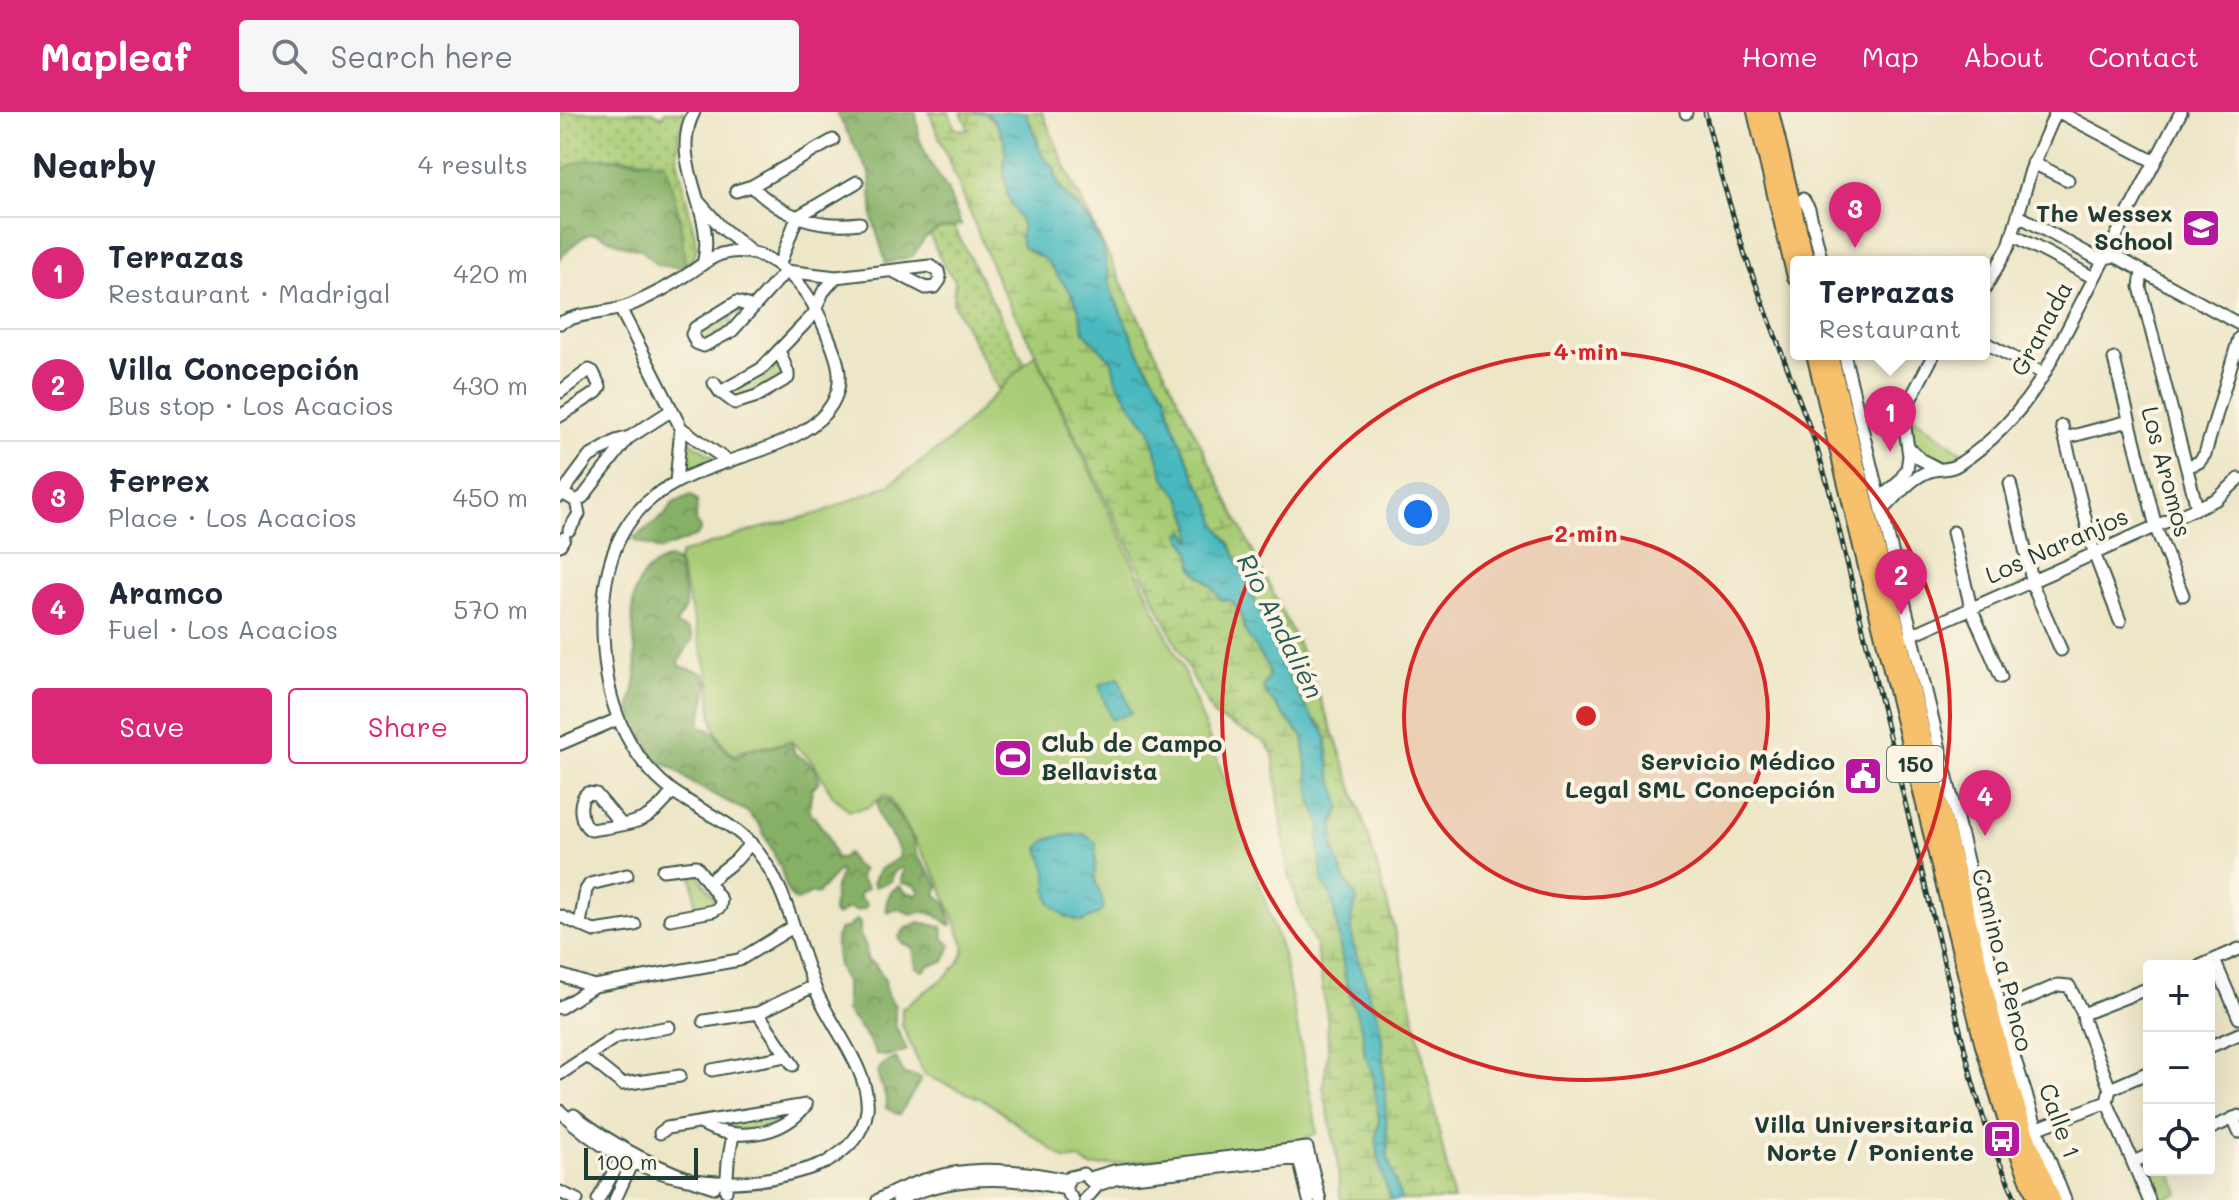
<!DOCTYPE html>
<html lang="en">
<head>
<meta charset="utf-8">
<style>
	:root { --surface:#fff; --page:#f6f6f7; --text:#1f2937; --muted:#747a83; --line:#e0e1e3; --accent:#db2777 }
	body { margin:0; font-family:Mali,sans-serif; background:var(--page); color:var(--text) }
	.controls { position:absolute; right:24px; bottom:24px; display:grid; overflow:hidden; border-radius:8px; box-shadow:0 8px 32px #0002 }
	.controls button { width:72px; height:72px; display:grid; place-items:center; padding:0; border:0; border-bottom:2px solid var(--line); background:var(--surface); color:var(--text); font:40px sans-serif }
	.scale { position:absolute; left:24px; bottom:20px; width:114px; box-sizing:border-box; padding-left:8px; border:4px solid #1f3d34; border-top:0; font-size:22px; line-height:28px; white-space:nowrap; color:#1f3d34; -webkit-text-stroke:6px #fcf5e5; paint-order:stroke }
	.you { position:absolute; left:858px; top:402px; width:28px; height:28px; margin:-20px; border:6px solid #fff; border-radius:50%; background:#1a73e8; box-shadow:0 0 0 12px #1a73e833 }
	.badge { display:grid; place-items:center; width:52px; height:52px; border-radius:50%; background:var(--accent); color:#fff; font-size:26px; font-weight:700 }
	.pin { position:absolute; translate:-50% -66px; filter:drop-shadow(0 2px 4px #0008) }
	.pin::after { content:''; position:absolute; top:42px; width:28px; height:24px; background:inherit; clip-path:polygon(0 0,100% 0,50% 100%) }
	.popup { position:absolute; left:1230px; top:144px; width:200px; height:104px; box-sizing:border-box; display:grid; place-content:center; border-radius:8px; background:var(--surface); filter:drop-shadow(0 2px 6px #0005); font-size:26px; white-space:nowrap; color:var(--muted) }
	.popup b { font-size:30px; color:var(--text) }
	.popup::after { content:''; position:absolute; left:50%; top:100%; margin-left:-16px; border:16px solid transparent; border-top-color:var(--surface) }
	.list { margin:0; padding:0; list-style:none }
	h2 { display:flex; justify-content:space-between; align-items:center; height:104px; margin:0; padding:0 32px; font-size:34px }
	h2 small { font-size:26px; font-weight:400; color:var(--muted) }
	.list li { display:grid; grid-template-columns:52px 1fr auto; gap:24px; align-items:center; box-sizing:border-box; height:112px; padding:0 32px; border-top:2px solid var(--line) }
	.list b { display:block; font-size:30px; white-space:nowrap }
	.list p { margin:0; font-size:26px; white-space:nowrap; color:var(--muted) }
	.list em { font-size:26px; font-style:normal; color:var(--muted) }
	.actions { display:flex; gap:16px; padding:24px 32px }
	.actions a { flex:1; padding:18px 0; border:2px solid var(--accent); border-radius:8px; text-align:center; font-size:28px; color:var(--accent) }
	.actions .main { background:var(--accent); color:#fff }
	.icon { flex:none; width:44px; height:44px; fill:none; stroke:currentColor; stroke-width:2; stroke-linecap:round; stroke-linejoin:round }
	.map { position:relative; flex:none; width:1679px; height:1088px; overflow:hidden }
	header { display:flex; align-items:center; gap:48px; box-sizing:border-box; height:112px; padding:0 40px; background:var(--accent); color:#fff }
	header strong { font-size:38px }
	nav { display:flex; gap:44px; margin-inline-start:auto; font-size:28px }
	.search { width:560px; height:72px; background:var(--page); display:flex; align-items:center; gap:20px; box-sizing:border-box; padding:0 28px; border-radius:8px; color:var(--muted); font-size:30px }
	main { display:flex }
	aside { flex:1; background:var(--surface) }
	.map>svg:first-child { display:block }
</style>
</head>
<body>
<header>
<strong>Mapleaf</strong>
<div class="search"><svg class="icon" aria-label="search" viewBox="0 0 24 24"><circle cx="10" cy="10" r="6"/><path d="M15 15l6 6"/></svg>Search here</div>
<nav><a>Home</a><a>Map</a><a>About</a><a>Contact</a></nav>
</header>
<main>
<aside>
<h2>Nearby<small>4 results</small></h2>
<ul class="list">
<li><span class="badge">1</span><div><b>Terrazas</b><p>Restaurant · Madrigal</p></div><em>420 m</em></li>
<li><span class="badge">2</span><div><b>Villa Concepción</b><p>Bus stop · Los Acacios</p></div><em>430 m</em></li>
<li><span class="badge">3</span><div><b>Ferrex</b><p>Place · Los Acacios</p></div><em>450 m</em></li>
<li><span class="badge">4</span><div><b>Aramco</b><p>Fuel · Los Acacios</p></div><em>570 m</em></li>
</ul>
<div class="actions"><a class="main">Save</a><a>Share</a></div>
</aside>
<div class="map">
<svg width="1679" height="1088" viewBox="0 0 1679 1088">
	<defs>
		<pattern id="forest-crowns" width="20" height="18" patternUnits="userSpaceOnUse" patternTransform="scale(2)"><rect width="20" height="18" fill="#86b066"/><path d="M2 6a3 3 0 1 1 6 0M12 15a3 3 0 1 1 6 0" fill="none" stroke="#6d9055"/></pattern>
		<pattern id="wetland-marsh" width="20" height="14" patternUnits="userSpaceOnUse" patternTransform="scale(2)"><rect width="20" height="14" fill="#a8cc75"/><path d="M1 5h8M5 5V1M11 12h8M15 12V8" fill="none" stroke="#88a761"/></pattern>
		<pattern id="park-dots" width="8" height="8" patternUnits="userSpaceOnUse" patternTransform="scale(2)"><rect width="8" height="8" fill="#a8cc75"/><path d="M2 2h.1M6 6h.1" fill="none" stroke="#88a761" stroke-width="1.8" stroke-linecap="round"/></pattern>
		<pattern id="water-ripples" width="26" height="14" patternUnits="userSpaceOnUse" patternTransform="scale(2)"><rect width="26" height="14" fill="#4ab9bf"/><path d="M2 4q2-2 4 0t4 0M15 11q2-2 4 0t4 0" fill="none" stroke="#3d989c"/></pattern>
	</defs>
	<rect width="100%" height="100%" fill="#fcf5e5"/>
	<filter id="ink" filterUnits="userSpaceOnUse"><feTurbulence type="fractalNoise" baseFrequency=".0125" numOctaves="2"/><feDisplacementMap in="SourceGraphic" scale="16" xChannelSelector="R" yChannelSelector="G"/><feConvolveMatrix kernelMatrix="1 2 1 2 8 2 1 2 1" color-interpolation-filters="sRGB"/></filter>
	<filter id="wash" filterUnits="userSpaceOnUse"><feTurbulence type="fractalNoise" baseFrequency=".006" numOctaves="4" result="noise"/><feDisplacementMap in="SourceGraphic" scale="32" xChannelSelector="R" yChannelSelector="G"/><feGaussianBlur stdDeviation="1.8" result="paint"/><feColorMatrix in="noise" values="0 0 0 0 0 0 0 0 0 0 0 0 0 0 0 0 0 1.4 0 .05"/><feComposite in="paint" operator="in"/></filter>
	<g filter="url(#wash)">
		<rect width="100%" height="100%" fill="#ede6c7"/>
		<path fill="#a8cc75" stroke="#648454" stroke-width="2" d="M475 242 626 564 673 690 723 843 755 1007 757 1021 733 1031 531 1055 518 1046 506 1048 426 989 364 963 342 913V897C362 877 398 867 405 835L379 769 344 710 329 686 324 683 309 695 289 699 273 684 253 650 231 629 211 634 193 635 173 643C152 625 149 600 151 573L118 448 122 441 194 418 260 401 330 372 389 329Z
			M1350 302 1403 341 1386 352C1364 346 1345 325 1350 302Z
			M125 325 157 348 123 361Z
			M131 757H134L157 790 154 793 136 797Z
			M234 999 233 1003 192 1020 154 1013Z
			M1589 1055V1058H1610L1619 1081 1598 1088 1585 1057Z"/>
		<path fill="url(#forest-crowns)" stroke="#52764d" stroke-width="2" d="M276 0H356L359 26 369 49 387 77 401 113 379 117 365 126 353 144 326 151 313 108 310 62Z
			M33 46 106 50 120 107 125 153 119 155 97 153 81 137C34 133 43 99 0 147V59L13 51Z
			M131 383 137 389 136 409 141 417 137 424 100 438 75 429V425L105 403 113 391Z
			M110 446 117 450C119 458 127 489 125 495 123 501 118 507 116 513L128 518 133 526 119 549 120 554 143 561 149 571 139 614 156 621 162 634 176 646 191 636 211 635 231 629 235 642C248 649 257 653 259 669L252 677 249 698 267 722 275 745 280 747 287 741 294 753 302 757 300 766 308 776 300 781 299 785 307 792 305 796 297 799 288 796 277 804 273 801 275 775 281 762 279 758 258 781 250 782 238 789 234 788 228 781 220 754 199 712 186 699 133 672 112 655 94 649C90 642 90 633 86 626 81 619 73 618 71 608 68 594 75 579 76 565 78 521 54 464 110 446Z
			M323 687H327C336 701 348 716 354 731 355 735 356 741 358 744 364 755 373 763 379 774L376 782 386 791 392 813 388 812C378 803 365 797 352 802L339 797 327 800C324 790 330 778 339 774L346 780 356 783 360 780 355 773 342 771 341 767 344 758 342 755 334 760 331 769 315 775 313 771 319 758 340 745C338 723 314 713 318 690Z
			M296 808 300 810V823L306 834 307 848 315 852 325 868 327 882 335 894V913L347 938C338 942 325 946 316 942L307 925 286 899V871L278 854 276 840V826L280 817 289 815Z
			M359 810 382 815 384 827 391 833 384 850 370 853 363 859 356 855 353 836 341 830 339 825 345 817Z
			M336 946 344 962 358 965 361 968 339 1003 326 996C330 973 300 960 336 946Z"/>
		<path fill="url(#wetland-marsh)" stroke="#648454" stroke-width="2" d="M369 0H389L395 17 409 18 401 0 425 1 439 13 444 27 446 41 443 50 447 83 463 114 468 139 485 147 513 184 519 198 524 220 552 249 556 268 571 292 590 317 604 365 622 388 632 415V428L625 419 620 422 630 439 633 457 651 474 661 488H670C682 499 680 511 688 523 696 537 709 548 709 565L704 572 721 601 743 625 752 690 761 711 759 727 763 772 772 784 786 870 803 921 805 944 812 958 819 1008C812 1034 824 1063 831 1088H782L780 1084 777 1045 763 975 768 940 767 905 756 834 740 798 727 754 713 642 705 630 654 604 630 560 474 238 439 172Z
			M465 0H482L509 63 737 530C771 609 799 689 822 772 851 876 870 983 894 1088H841L828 1047 822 927 817 900 808 881 805 866 793 833 791 806 797 788C794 779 788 774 784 765 773 743 767 716 781 695L770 659 767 629 762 613 751 604 730 569 670 432 657 413 651 393 634 363 612 309 606 283 581 245 561 201 551 178 543 138 518 93 506 83 497 69 495 56 480 43 478 26Z"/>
		<path fill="url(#park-dots)" stroke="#648454" stroke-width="2" d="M0 0H92L102 5 105 0H126L119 20 117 47 137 133 134 145 125 153 120 107 105 50C71 47 30 38 0 59Z
			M394 115 465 252 439 278 393 191 395 168 383 153 370 123 379 117Z
			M176 194H186L180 204 176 201 169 208 173 211 144 233 136 220Z
			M216 245 225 262 178 289 170 284V279L203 261 208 264 216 255 212 252Z"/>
		<path fill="url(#water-ripples)" stroke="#347b7a" stroke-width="2" d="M414 0H465C477 21 475 43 495 56V65L501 77 530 110 543 138 551 178 561 201 581 245 606 283 612 309 634 363 651 393 657 413 670 432 730 569 751 604 765 620 770 659 781 695 774 707 773 735 784 767 797 788 791 806 793 833 805 866 808 881 817 900 822 927 828 1047 841 1088H831L821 1060 816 1027 819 1008 812 958 805 944 803 921 786 870 772 784 765 776 762 769 759 727 761 711 752 690 743 625 706 582 703 575 709 565 708 555 685 519 681 502 670 488H661L651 473 633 457 630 439 620 422 625 419 632 428V415L622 388 604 365 590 317 571 292 556 268 552 249 524 220 519 198 513 184 485 147 463 135 460 125 463 114 447 83 443 50 446 41 444 27 433 6 425 1Z
			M559 566 571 601 551 608 539 573Z
			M524 722 536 731 535 766 544 794 538 802 522 810 505 804 491 792 487 780V759L479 737C486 721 508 724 524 722Z"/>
	</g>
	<g filter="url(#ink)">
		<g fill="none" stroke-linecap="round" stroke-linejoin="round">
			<defs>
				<path id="minor" d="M134 0C107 51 158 101 143 152
					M1126 0V1
					M1499 0 1595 50
					M1473 51 1508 68
					M192 74C221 105 259 116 300 111
					M176 79 192 74 273 28
					M1243 87 1249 97 1262 150
					M138 89 161 115 192 141
					M1459 104 1538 147 1555 144 1679 212
					M1453 123 1534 166
					M219 154 237 105 297 70
					M226 159 276 165 370 154 378 159 380 168 375 175 366 176 333 159
					M1582 160 1580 175 1637 396
					M1424 178 1449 134 1471 58 1496 0
					M193 195 177 190 135 216 132 222 136 231 144 234 172 219 226 159
					M61 198 121 316 169 350
					M0 211C23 199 49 203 73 192 91 184 109 175 125 164 137 157 148 146 161 142 209 128 247 174 263 212 274 239 288 265 272 292 258 316 226 329 202 338 171 349 136 358 108 375 40 414 37 495 47 564 55 614 81 661 126 688 147 702 171 711 189 730 228 769 236 834 258 883 273 916 311 962 307 998 304 1023 286 1038 267 1050 170 1088 75 1073 0 999
					M1424 230 1484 262
					M1284 242 1413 773 1444 913 1477 1017 1505 1088
					M1554 247 1597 419 1623 483
					M154 271 160 280 175 291 197 284 228 266V261L219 238
					M0 280 29 258 33 260 40 275 37 280 0 304
					M160 280 201 257 253 203 263 180 276 165
					M1502 314 1534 441 1560 509
					M1505 326 1569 309
					M1348 335 1360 347 1379 357
					M1627 355 1639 350 1645 342 1679 226
					M116 370 121 316
					M1450 371 1474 477 1501 538
					M2 381 16 389 19 402 9 418
					M0 384 29 345 56 329 70 325 112 298
					M1319 387 1339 370 1347 357 1349 344 1343 301 1374 242
					M16 389 23 385 69 325
					M1322 399C1336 386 1351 365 1370 359 1380 356 1389 359 1399 352 1434 329 1463 297 1484 262L1621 0
					M1393 420 1411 496 1441 565
					M0 433 4 426
					M1349 524 1657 387 1679 367
					M0 632 58 607
					M62 713 36 682 27 681C17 689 20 713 31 718 68 712 90 713 112 680
					M103 758 136 754 161 788 160 795 153 799 110 807
					M149 769 176 748 191 731
					M0 804 34 819 75 813
					M20 812 26 778 30 772 67 763
					M1654 848 1679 906
					M1640 854 1679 837
					M0 863 34 874
					M0 896 34 874 179 848 233 815
					M1440 898 1498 873 1509 874 1523 902 1524 910 1550 977 1547 990
					M198 901 233 953
					M1523 902 1589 876
					M144 909 198 901 254 874
					M1649 935 1679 922
					M27 944 62 972 120 964
					M152 958 226 944
					M0 962 56 925 109 915
					M1550 977 1589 960
					M1547 990 1589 1088
					M14 1003C57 1037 102 1059 154 1075
					M1673 1006 1679 1020
					M140 1011C174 1030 222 1025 246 993
					M1649 1017 1679 1004
					M1473 1018 1547 990
					M100 1021 107 1016 246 993
					M738 1042 749 1088
					M1573 1050 1589 1043
					M530 1066 554 1059 747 1036 760 1088
					M166 1079 168 1050 173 1023
					M0 1080 17 1088
					M38 1088 63 1043
					M55 1088 73 1048
					M318 1088C383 1052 437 1053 507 1068
					M338 1088C392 1063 449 1063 505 1077
					M513 1088 505 1077 510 1065 523 1062 533 1071
					M525 1088 538 1073 555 1067 749 1045"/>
				<path id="highway" d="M1196 0 1236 165
					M1210 0 1246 150
					M1255 242 1423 930 1448 1013 1477 1088
					M1269 242 1443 952 1465 1021 1492 1088"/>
			</defs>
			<use href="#minor" stroke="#3e564a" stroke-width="15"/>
			<use href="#highway" stroke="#3e564a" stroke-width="20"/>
			<use href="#minor" stroke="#fff" stroke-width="11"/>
			<use href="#highway" stroke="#f7c06c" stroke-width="16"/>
			<defs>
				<path id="rail" d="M1145 0 1161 63 1185 143 1254 327 1270 380 1413 971 1430 1028 1456 1088"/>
			</defs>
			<use href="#rail" stroke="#1f3d34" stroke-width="5"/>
			<use href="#rail" stroke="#fcf5e5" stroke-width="2" stroke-dasharray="6" stroke-linecap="butt"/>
		</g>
	</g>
	<circle cx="1026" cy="604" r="182" fill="#d62828" fill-opacity=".12"/>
	<g fill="none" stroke="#d62828" stroke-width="4">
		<circle cx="1026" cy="604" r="182"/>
		<circle cx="1026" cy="604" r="364"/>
	</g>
	<defs>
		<symbol id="school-square" viewBox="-11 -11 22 22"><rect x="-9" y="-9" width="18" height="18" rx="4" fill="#b5179e" stroke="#fcf5e5"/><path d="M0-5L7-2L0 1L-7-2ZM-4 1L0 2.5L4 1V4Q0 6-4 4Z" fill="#fff"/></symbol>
		<symbol id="stadium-square" viewBox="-11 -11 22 22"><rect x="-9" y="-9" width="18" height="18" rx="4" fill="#b5179e" stroke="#fcf5e5"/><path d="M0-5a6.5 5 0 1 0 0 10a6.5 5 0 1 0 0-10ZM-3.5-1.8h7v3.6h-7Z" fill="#fff"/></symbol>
		<symbol id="civic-square" viewBox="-11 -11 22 22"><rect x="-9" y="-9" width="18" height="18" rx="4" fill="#b5179e" stroke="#fcf5e5"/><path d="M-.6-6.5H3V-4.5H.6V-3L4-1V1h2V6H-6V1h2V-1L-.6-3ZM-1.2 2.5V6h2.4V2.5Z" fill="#fff"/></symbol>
		<symbol id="bus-square" viewBox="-11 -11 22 22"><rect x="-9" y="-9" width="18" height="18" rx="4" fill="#b5179e" stroke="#fcf5e5"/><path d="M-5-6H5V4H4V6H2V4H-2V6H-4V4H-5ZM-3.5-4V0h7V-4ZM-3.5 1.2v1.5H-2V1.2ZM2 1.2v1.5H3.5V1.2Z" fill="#fff"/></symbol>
	</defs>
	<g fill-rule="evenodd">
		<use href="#school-square" x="1619" y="94" width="44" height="44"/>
		<use href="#stadium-square" x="431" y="624" width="44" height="44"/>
		<use href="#civic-square" x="1281" y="642" width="44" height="44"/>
		<use href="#bus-square" x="1420" y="1005" width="44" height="44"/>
	</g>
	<g text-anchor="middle" stroke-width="8" stroke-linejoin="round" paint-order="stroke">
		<rect fill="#fcf5e5" stroke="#617469" stroke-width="2" x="1327" y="634" width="56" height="36" rx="6"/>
		<g font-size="22" font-weight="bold" fill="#1f3d34">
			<text x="1355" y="660">150</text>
		</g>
		<g font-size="24" font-weight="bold" fill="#1f3d34" stroke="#fcf5e5" text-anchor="end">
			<text x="1613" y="110">The Wessex<tspan x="1613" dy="28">School</tspan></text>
			<text x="481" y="640" text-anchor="start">Club de Campo<tspan x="481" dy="28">Bellavista</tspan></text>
			<text x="1275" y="658">Servicio Médico<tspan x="1275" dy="28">Legal SML Concepción</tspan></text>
			<text x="1414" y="1021">Villa Universitaria<tspan x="1414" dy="28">Norte / Poniente</tspan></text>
		</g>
		<g font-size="24" fill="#1f3d34" stroke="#fcf5e5">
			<text transform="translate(1482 217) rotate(-62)" y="8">Granada</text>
			<text transform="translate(1606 360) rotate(75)" y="8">Los Aromos</text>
			<text transform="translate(1497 434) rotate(-24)" y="8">Los Naranjos</text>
			<text transform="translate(1442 848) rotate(76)" y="8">Camino a Penco</text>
			<text transform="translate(1499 1009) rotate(70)" y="8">Calle 1</text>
		</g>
		<g font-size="26" font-style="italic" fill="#2a5c57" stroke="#fcf5e5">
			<text transform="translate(720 514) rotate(63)" y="9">Río Andalién</text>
		</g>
	</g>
	<circle cx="1026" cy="604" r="12" fill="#d62828" stroke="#fcf5e5" stroke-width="4"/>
	<g font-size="24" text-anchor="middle" font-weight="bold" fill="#d62828" stroke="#fcf5e5" stroke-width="8" stroke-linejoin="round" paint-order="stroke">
		<text x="1026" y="248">4 min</text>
		<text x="1026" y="430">2 min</text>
	</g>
</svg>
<div class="controls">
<button>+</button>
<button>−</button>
<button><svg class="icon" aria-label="locate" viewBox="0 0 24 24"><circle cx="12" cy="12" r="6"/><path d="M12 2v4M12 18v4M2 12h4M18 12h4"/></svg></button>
</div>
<div class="scale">100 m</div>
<div class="you"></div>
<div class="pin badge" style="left:1330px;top:340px">1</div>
<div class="popup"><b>Terrazas</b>Restaurant</div>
<div class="pin badge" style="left:1341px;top:503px">2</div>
<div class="pin badge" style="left:1295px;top:136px">3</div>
<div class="pin badge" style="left:1425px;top:724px">4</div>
</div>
</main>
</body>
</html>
